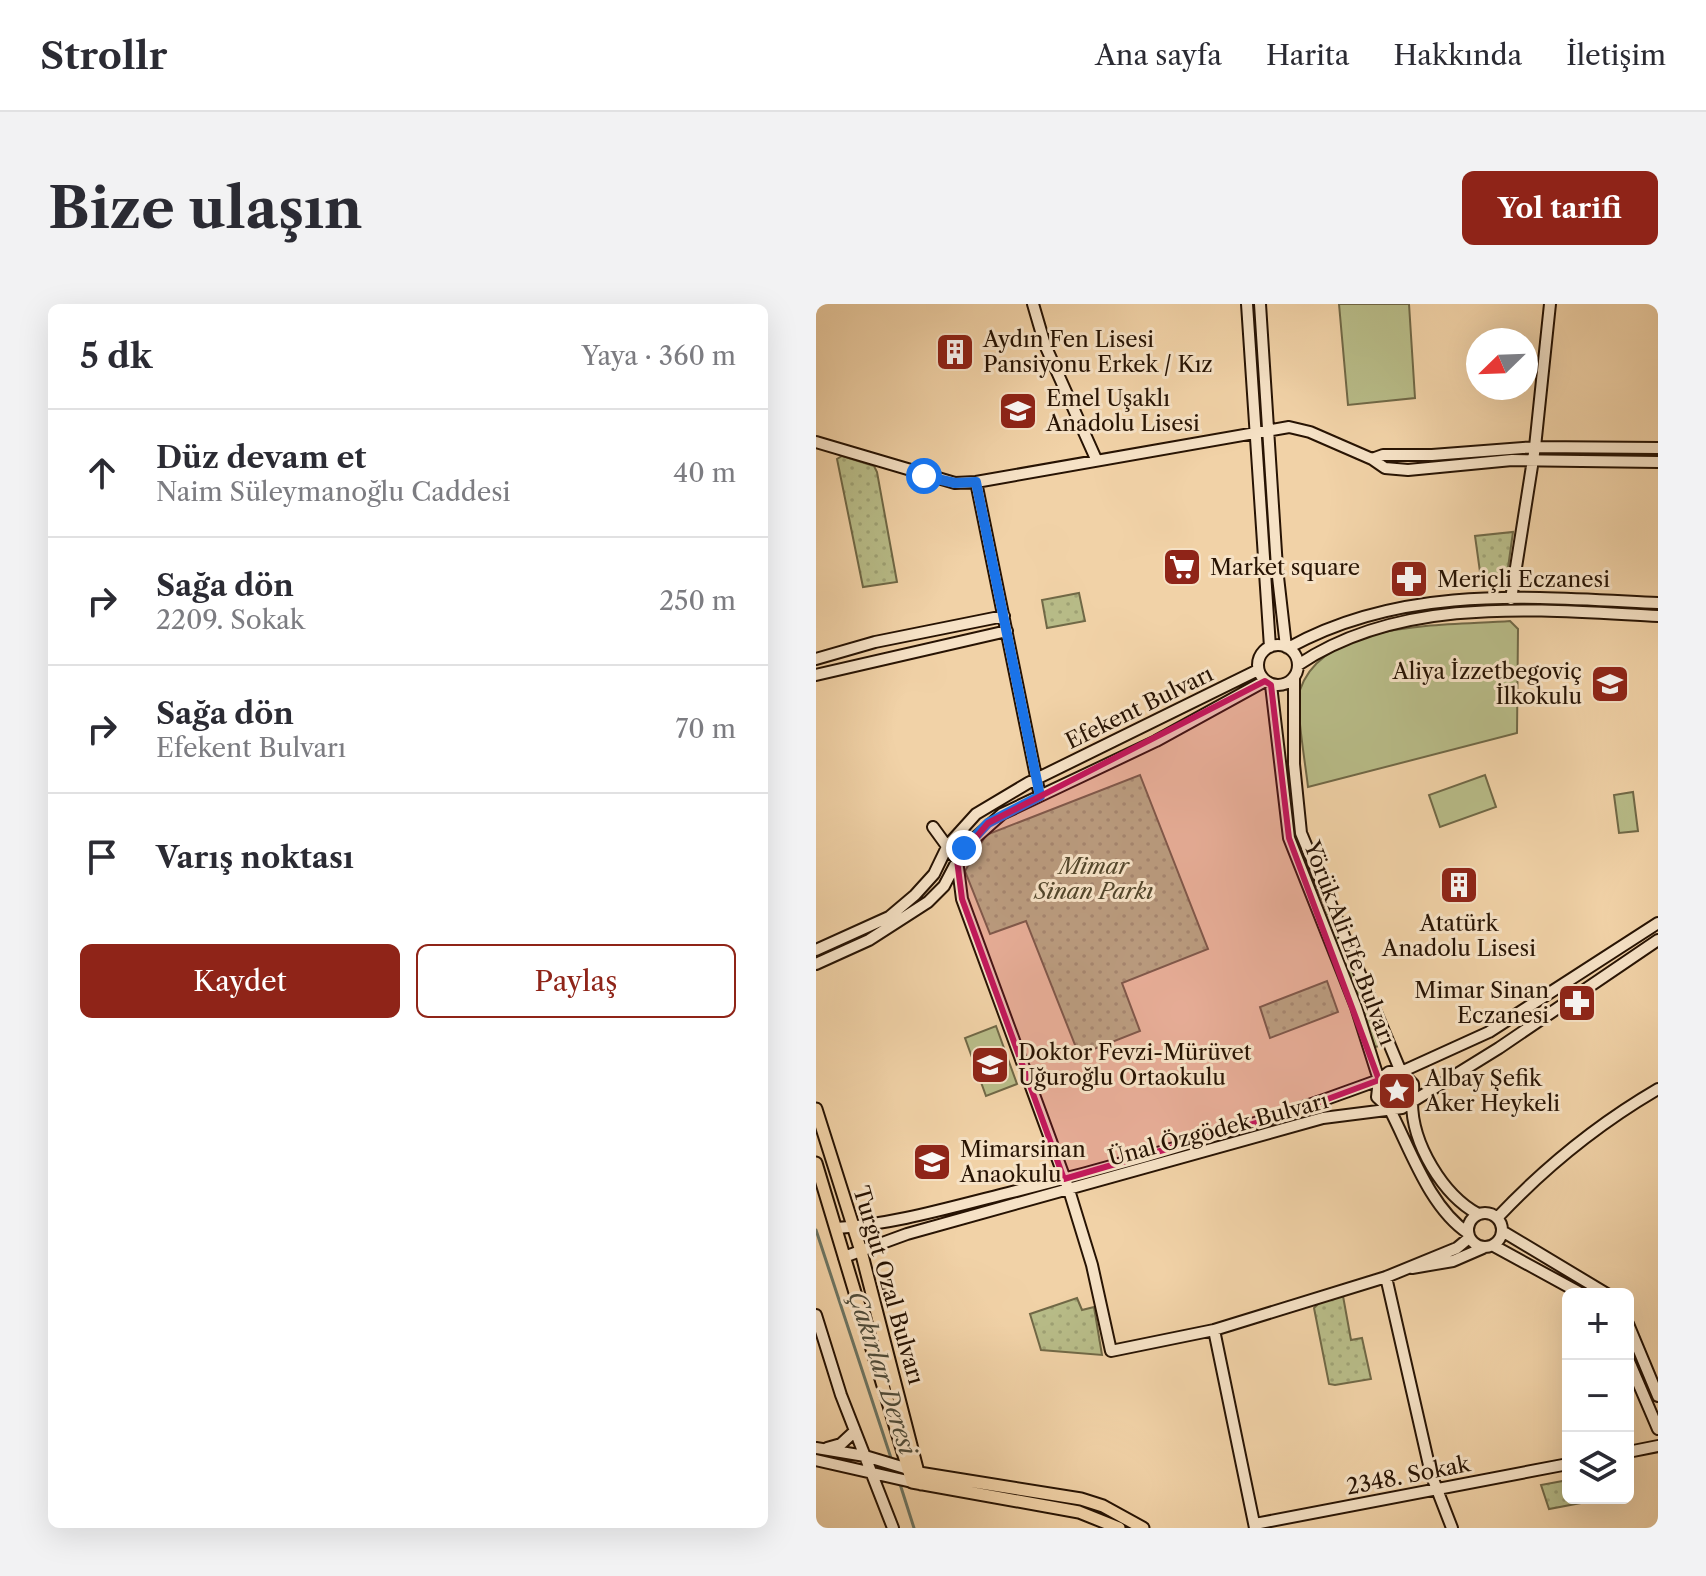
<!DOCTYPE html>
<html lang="tr">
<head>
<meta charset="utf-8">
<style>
	:root { --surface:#fff; --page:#f2f2f3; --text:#2b2b33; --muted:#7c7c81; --line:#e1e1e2; --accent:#8f2418 }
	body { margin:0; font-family:"Libre Caslon Text",serif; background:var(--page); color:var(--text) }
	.controls { position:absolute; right:24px; bottom:24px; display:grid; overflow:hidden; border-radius:12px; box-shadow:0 8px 32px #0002 }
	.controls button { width:72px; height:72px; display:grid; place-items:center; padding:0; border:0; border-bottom:2px solid var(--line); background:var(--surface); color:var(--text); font:40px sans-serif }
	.compass { position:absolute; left:650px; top:24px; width:72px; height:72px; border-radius:50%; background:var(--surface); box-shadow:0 8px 32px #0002; rotate:247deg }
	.stop { position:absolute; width:24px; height:24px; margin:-18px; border:6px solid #1a73e8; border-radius:50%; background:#fff }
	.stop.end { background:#1a73e8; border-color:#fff; box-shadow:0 2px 8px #0008 }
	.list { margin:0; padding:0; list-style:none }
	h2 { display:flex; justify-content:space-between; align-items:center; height:104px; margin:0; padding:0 32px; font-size:34px }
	h2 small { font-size:26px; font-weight:400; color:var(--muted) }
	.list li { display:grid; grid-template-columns:52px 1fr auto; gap:24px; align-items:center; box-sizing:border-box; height:128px; padding:0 32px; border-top:2px solid var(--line) }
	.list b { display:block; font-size:30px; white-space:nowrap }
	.list p { margin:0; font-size:26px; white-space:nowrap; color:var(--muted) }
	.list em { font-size:26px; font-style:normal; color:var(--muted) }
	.actions { display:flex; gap:16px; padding:24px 32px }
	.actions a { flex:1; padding:18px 0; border:2px solid var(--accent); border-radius:12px; text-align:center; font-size:28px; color:var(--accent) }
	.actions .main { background:var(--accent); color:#fff }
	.icon { flex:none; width:44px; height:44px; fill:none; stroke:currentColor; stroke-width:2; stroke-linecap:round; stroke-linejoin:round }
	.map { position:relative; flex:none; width:842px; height:1224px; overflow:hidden; border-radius:12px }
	header { display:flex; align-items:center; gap:48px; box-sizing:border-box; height:112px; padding:0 40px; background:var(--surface); border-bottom:2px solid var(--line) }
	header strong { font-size:38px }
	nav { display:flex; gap:44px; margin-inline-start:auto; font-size:28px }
	.intro { display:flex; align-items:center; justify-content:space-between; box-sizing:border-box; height:192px; padding:0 48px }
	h1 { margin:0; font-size:56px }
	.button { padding:20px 36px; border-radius:12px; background:var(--accent); color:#fff; font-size:28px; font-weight:700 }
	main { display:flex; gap:48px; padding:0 48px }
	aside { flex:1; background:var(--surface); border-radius:12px; box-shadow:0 8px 32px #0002 }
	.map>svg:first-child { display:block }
</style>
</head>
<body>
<header>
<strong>Strollr</strong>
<nav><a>Ana sayfa</a><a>Harita</a><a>Hakkında</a><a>İletişim</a></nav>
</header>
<div class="intro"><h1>Bize ulaşın</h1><a class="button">Yol tarifi</a></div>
<main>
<aside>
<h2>5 dk<small>Yaya · 360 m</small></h2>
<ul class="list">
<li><svg class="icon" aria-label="ahead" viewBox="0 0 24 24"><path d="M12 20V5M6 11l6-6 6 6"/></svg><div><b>Düz devam et</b><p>Naim Süleymanoğlu Caddesi</p></div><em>40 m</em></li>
<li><svg class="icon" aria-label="right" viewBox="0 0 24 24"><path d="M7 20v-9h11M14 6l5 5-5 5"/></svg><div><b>Sağa dön</b><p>2209. Sokak</p></div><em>250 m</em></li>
<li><svg class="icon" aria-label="right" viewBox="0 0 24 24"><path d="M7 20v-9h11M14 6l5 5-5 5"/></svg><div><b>Sağa dön</b><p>Efekent Bulvarı</p></div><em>70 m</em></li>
<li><svg class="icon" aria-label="arrive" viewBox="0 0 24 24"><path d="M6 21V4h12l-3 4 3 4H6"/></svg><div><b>Varış noktası</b></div></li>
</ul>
<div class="actions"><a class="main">Kaydet</a><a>Paylaş</a></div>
</aside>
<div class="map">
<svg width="842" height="1224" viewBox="0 0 842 1224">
	<defs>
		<pattern id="park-dots" width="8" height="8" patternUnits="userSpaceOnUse" patternTransform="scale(2)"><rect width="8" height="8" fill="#b8bc88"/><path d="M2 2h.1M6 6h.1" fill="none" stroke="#9ea174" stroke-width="1.8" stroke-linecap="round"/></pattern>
	</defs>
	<rect width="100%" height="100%" fill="#f1d2a7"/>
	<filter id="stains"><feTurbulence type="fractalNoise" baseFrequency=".0025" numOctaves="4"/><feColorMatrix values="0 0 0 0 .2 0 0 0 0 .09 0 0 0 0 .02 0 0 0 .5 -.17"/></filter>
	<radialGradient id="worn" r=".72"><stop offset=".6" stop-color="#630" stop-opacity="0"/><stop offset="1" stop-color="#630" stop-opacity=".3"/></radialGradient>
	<path fill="#b8bc88" stroke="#706846" stroke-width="2" d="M523 0H593L599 94 532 101Z
		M694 317 702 325 701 429 492 483C490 463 479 401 484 386 507 315 634 322 694 317Z
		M669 471 680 503 624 523 613 491Z
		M817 488 822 527 803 529 798 491Z
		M512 608 567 741 559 743 508 609Z
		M180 722 201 780 170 792 149 734Z"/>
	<path fill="url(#park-dots)" stroke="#706846" stroke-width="2" d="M26 152 58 162 61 168 81 278 47 283 21 155Z
		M697 228 691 271 665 275 659 232Z
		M263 289 269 317 231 324 226 296Z
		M324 471 392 645 306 679 324 727 263 751 210 617 174 630 149 567 170 531Z
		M511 677 522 708 454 734 444 703Z
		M527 992 535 1036 546 1034 555 1075 519 1081 513 1080 498 1004 504 998Z
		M261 994 266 1006 278 1003 286 1051 225 1046 214 1010Z
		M752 1176V1194L786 1195 733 1205 725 1181Z"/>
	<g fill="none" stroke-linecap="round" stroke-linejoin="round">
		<path stroke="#6d7664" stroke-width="3" d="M0 926 76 1157
			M84 1180 98 1224"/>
		<defs>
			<path id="secondary" d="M217 0 229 41 280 155
				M431 0 454 343
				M444 0 461 264 470 343
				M0 138 139 179 160 178 473 123 494 128 556 155 567 151H616L719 143 842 144
				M556 155 569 164 592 166 696 156 842 158
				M160 178 224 492
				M695 295 719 143 734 0
				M442 361a20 20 0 1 1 40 0a20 20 0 1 1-40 0Z
				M472 344C587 280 716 293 842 299
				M0 355 59 338 188 312
				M482 361C586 291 723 306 842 312
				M0 371 191 327
				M478 373V460L485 529 585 768 597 780C598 787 596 792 596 798 596 840 627 891 662 910
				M455 381 473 534 540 703 563 776 561 793 573 804C594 844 613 903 652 929
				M117 523 141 556 146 595 253 886 276 961 295 1047 398 1026 570 973 641 944 653 934
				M0 646 73 613 99 591 118 570 132 541 160 510 212 479 442 366
				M0 660 53 636 112 598 128 582 148 544 186 510 340 437 449 377
				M652 926a17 17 0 1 1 34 0a17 17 0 1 1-34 0Z
				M681 914C729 863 782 820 842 785
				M20 924C79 920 135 903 192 889 318 858 442 821 563 776L573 768H585L673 728 842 619
				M686 927 791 990
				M678 942 766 990
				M28 953 91 930 507 814 586 804 683 744 842 636
				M596 964 637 957 667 944
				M570 973 615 1170 636 1224
				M0 1011 25 1091 77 1224
				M812 1020 842 1092
				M398 1026 439 1224
				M812 1055 842 1125
				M0 1144 49 1152 99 1167
				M11 1144 25 1140 39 1127
				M812 1148 842 1142
				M0 1156 96 1178
				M439 1220 752 1160"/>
			<path id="primary" d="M0 805 45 947 105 1180
				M0 859 96 1178 263 1208 303 1224
				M103 1169 265 1195 287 1202 327 1224"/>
		</defs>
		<use href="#secondary" stroke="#271303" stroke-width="14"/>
		<use href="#primary" stroke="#271303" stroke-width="15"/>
		<use href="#secondary" stroke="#f6e2c6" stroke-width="10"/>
		<use href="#primary" stroke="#f1d2a7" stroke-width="11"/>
	</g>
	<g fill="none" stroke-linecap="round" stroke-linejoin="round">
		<path stroke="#1a73e8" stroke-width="10" d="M108 172 139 179 160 178 224 492 172 519 148 544"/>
	</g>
	<path fill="#c2185b" fill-opacity="0.2" stroke="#c2185b" stroke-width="6" stroke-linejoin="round" d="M449 377 455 381 473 534 563 776 474 809 248 875 146 595 141 556 172 519Z"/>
	<defs>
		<symbol id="building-square" viewBox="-11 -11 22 22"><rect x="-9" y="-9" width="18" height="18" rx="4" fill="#8f2418" stroke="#f6e2c6"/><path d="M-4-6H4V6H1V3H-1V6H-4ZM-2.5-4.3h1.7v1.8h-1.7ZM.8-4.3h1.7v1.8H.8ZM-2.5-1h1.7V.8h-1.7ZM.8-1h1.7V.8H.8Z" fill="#fff"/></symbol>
		<symbol id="school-square" viewBox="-11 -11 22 22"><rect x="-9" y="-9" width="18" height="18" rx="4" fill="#8f2418" stroke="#f6e2c6"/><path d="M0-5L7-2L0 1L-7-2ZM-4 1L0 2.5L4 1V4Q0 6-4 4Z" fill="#fff"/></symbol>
		<symbol id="supermarket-square" viewBox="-11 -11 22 22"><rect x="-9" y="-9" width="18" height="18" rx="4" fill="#8f2418" stroke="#f6e2c6"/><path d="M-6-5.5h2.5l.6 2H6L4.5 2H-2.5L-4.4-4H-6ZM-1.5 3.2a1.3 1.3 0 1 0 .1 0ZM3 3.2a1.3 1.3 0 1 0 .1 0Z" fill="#fff"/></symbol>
		<symbol id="pharmacy-square" viewBox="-11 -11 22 22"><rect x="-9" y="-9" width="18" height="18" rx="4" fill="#8f2418" stroke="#f6e2c6"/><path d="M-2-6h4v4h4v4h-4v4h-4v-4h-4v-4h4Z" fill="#fff"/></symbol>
		<symbol id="sight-square" viewBox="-11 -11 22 22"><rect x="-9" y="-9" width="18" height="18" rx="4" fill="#8f2418" stroke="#f6e2c6"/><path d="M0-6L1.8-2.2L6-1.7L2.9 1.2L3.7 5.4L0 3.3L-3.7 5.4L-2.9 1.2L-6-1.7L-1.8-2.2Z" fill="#fff"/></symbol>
	</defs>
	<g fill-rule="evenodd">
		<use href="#building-square" x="117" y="26" width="44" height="44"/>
		<use href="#school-square" x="180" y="85" width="44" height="44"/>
		<use href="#supermarket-square" x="344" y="241" width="44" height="44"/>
		<use href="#pharmacy-square" x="571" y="253" width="44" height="44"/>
		<use href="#school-square" x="772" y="358" width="44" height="44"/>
		<use href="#building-square" x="621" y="559" width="44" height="44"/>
		<use href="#pharmacy-square" x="739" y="677" width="44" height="44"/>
		<use href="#school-square" x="152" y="739" width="44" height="44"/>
		<use href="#sight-square" x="559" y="765" width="44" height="44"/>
		<use href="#school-square" x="94" y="836" width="44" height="44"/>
	</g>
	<g text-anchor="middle" stroke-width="6" stroke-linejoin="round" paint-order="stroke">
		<g font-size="22" fill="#271303" stroke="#f6e2c6" text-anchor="start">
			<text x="167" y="43">Aydın Fen Lisesi<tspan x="167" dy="25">Pansiyonu Erkek / Kız</tspan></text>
			<text x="230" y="102">Emel Uşaklı<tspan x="230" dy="25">Anadolu Lisesi</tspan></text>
			<text x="394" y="271">Market square</text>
			<text x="621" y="283">Meriçli Eczanesi</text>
			<text x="766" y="375" text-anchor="end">Aliya İzzetbegoviç<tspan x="766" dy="25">İlkokulu</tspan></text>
			<text x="643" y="627" text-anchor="middle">Atatürk<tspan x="643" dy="25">Anadolu Lisesi</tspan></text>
			<text x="733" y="694" text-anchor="end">Mimar Sinan<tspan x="733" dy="25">Eczanesi</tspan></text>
			<text x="202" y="756">Doktor Fevzi-Mürüvet<tspan x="202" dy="25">Uğuroğlu Ortaokulu</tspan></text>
			<text x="609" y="782">Albay Şefik<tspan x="609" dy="25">Aker Heykeli</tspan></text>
			<text x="144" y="853">Mimarsinan<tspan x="144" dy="25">Anaokulu</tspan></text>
		</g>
		<g font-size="22" fill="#271303" stroke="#f6e2c6">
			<text transform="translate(323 403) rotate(-26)" y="8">Efekent Bulvarı</text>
			<text transform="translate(534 639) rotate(69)" y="8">Yörük Ali Efe Bulvarı</text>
			<text transform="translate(402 825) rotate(-15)" y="8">Ünal Özgödek Bulvarı</text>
			<text transform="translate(73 981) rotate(74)" y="8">Turgut Ozal Bulvarı</text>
			<text transform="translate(592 1171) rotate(-11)" y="8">2348. Sokak</text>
		</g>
		<g font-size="22" font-style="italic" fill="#52462b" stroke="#f6e2c6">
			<text x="278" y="570">Mimar<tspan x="278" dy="25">Sinan Parkı</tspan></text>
		</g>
		<g font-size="24" font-style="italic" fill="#504d3b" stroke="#f6e2c6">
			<text transform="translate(66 1069) rotate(72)" y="8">Çakırlar Deresi</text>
		</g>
	</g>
	<rect width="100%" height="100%" filter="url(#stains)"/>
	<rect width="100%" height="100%" fill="url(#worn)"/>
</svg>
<div class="controls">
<button>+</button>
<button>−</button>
<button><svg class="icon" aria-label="layers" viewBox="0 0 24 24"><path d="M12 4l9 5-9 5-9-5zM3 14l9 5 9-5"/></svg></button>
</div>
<svg class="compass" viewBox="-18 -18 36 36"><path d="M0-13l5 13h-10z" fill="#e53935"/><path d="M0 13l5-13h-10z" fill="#7c7c81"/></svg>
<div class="stop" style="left:108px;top:172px"></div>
<div class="stop end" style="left:148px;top:544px"></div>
</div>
</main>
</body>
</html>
